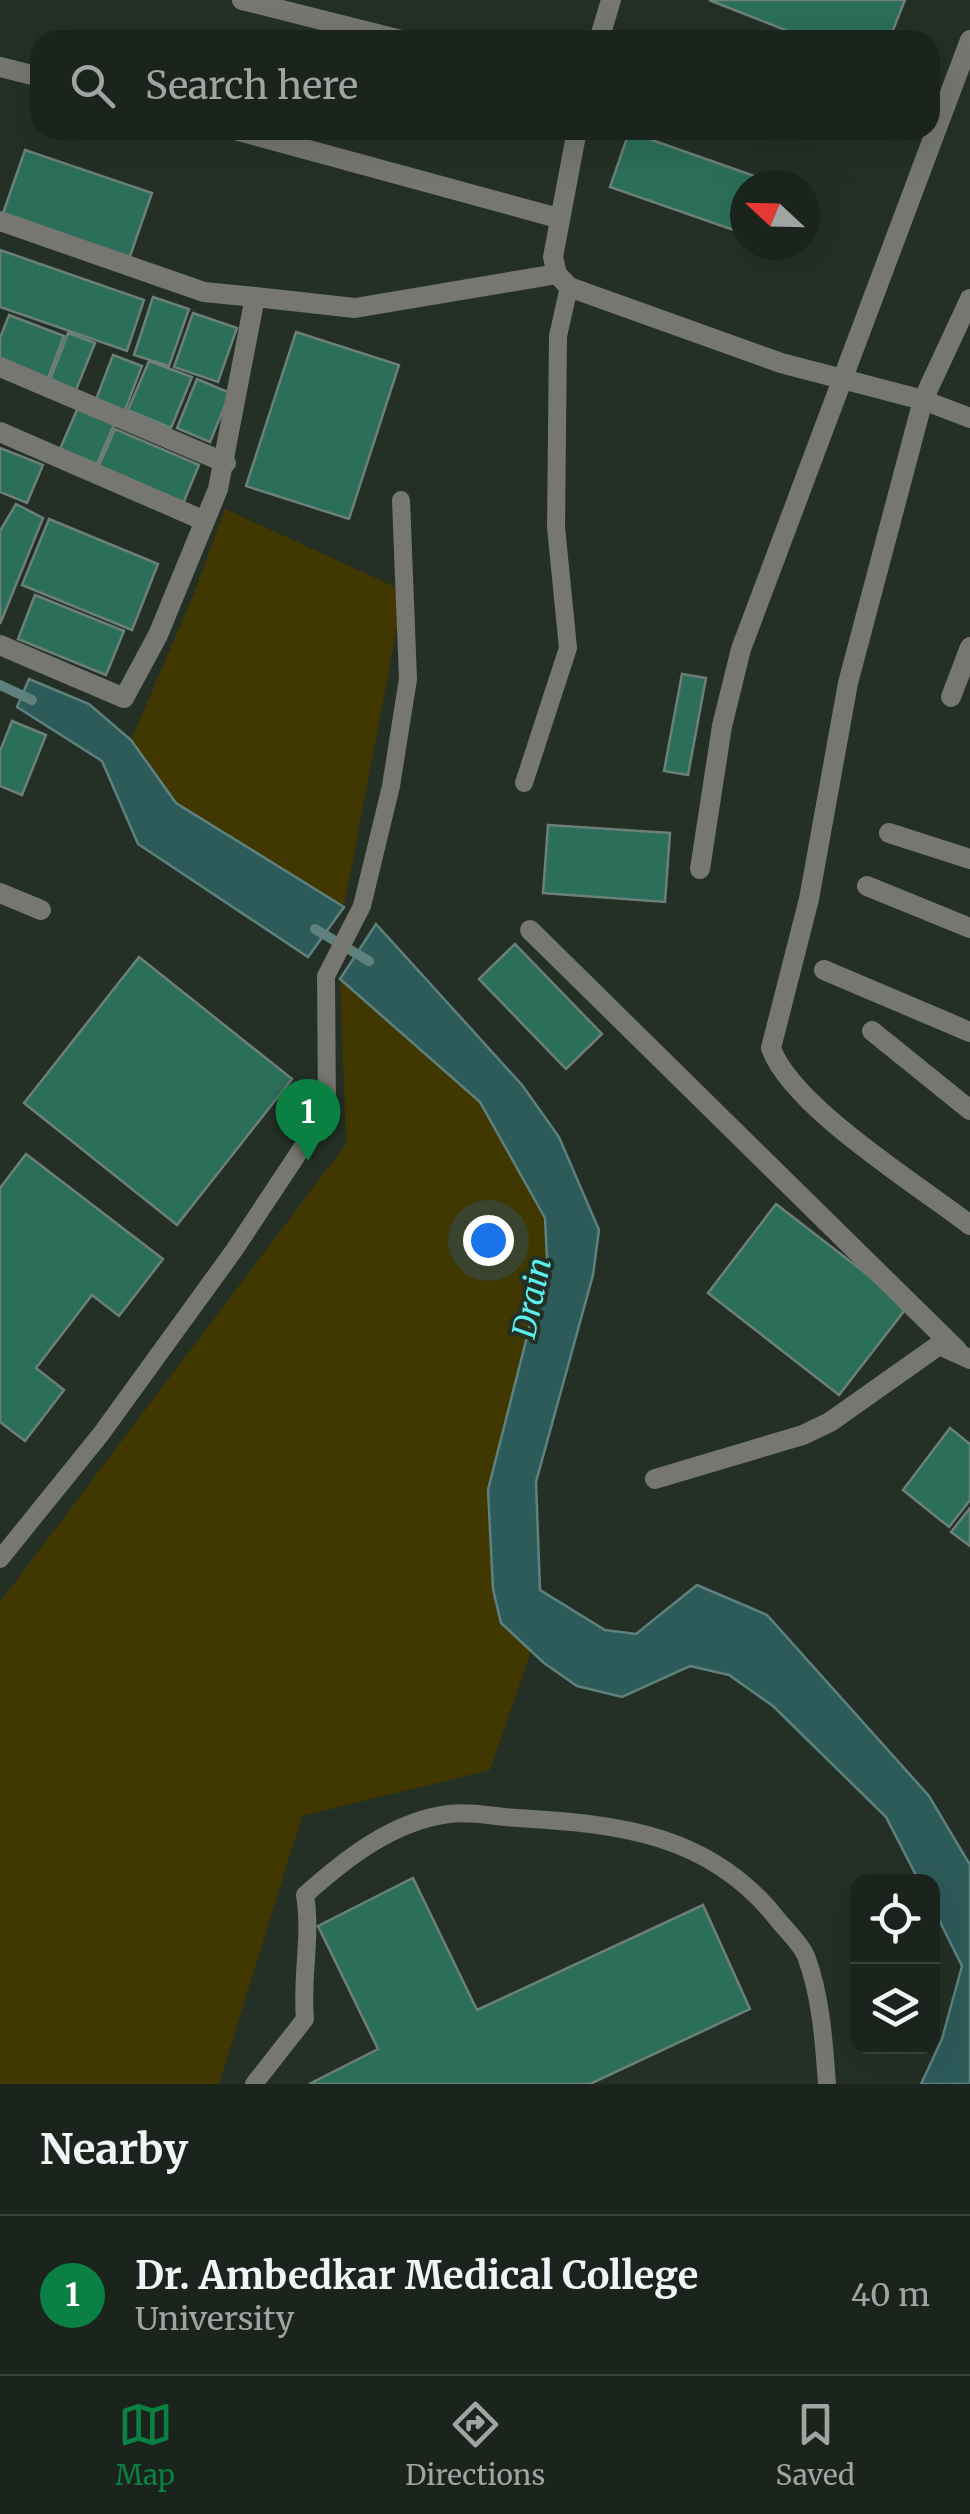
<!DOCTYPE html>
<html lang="en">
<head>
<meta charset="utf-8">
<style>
	:root { --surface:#1b241c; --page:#283029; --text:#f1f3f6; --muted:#a0a4a3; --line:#39413b; --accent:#0b8043 }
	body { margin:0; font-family:Merriweather,serif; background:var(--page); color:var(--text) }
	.controls { position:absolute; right:30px; bottom:30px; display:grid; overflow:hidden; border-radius:20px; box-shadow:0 10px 40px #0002 }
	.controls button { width:90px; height:90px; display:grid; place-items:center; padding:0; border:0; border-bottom:2px solid var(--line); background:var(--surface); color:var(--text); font:50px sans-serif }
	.compass { position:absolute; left:730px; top:170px; width:90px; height:90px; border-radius:50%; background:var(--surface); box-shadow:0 10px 40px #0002; rotate:292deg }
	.you { position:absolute; left:488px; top:1240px; width:35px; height:35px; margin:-25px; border:8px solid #fff; border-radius:50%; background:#1a73e8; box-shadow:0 0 0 15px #1a73e833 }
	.badge { display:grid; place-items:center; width:65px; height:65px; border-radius:50%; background:var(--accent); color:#fff; font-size:32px; font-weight:700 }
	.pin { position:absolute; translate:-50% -82px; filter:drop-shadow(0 2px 5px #0008) }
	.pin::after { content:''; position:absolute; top:52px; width:35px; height:30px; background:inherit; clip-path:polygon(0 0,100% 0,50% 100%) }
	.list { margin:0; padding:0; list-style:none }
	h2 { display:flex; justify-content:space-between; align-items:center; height:130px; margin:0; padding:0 40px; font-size:42px }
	h2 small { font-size:32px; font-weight:400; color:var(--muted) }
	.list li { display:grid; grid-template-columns:65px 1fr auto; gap:30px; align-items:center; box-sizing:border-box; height:160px; padding:0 40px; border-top:2px solid var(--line) }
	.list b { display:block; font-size:38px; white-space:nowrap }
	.list p { margin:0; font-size:32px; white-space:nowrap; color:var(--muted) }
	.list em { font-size:32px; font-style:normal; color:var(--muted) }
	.icon { flex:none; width:55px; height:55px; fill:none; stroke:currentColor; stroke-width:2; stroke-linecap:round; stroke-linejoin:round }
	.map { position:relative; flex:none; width:970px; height:2084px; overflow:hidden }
	.search { position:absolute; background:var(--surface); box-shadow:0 10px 40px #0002; left:30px; right:30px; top:30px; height:110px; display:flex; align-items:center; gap:25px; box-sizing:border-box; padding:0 35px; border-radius:30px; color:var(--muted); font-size:38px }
	.sheet { height:290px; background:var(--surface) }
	nav { display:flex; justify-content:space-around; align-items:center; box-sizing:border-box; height:140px; border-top:2px solid var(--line); background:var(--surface); font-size:28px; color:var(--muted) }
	nav a { display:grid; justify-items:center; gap:5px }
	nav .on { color:var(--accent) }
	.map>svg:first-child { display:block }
</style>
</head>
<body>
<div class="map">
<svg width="970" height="2084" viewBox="0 0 970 2084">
	<rect width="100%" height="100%" fill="#243025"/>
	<path fill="#413700" d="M225 509 404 591 344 907 176 803 131 740 193 596Z
		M340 979 480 1102 545 1218 547 1258 488 1490 493 1589 501 1623 531 1651 490 1770 302 1816 219 2084H0V1602L346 1144Z"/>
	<path fill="#2d5b5a" stroke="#5e817e" stroke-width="2.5" d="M29 679 89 704 131 740 176 803 344 907 308 957 138 844 102 761 17 707Z
		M376 924 522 1085 559 1137 599 1230 593 1275 536 1482 540 1590 605 1630 636 1634 697 1585 767 1615 929 1796 970 1865V2084H921L942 2039 962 1966 933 1908 932 1882 919 1881 886 1817 773 1706 729 1675 690 1666 622 1697 577 1686 544 1663 501 1623 493 1589 488 1490 547 1258 545 1218 480 1102 340 979Z"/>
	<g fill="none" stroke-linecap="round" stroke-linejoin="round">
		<path stroke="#5e817e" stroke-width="10" d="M0 685 32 700
			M315 929 369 961"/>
	</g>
	<path fill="#2b6f5a" stroke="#6c7f78" stroke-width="2.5" d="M709 0H905L889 40H811Z
		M629 132 780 185H745V234L610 187Z
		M25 150 152 193 128 262 1 219Z
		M0 250 144 300 127 351 0 307Z
		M153 297 189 309 169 366 134 355Z
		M193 313 237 328 218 382 174 367Z
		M9 315 64 336 48 378 0 359V338Z
		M296 332 399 365 349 519 246 486Z
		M68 333 95 343 76 390 50 380Z
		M113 355 142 366 124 413 95 402Z
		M149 361 192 377 171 428 128 410Z
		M197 379 230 393 210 442 177 428Z
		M79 405 116 420 97 464 60 449Z
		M115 429 199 465 182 506 97 470Z
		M0 448 43 465 27 503 0 492Z
		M16 504 43 518 0 624V531Z
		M49 519 158 564 132 630 22 585Z
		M35 595 124 631 106 675 18 639Z
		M682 674 706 678 688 775 664 771Z
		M12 721 46 735 22 795 0 786V751Z
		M548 825 670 833 665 902 543 893Z
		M515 944 602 1034 566 1069 479 979Z
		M139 957 292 1079 177 1225 24 1103Z
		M26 1154 163 1259 119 1316 92 1295 36 1368 64 1390 25 1441 0 1422V1188Z
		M776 1204 908 1306 839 1395 708 1293Z
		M950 1428 970 1444V1500L949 1527 903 1490Z
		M970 1508V1546L951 1532Z
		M413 1878 477 2010 703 1905 750 2009 590 2084H309L378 2049 318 1926Z"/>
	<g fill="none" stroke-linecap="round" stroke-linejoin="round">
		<path stroke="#757770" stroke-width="18" d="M524 783 568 648 556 527 558 336 569 287
			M0 1559 101 1434 235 1249 327 1110 326 976 362 906 391 786 408 679 401 500
			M254 2084 305 2019C301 1977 312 1936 305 1895 345 1859 393 1821 449 1814 471 1811 496 1817 518 1818 620 1824 711 1834 778 1920 787 1931 800 1943 806 1956 821 1996 824 2042 827 2084"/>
		<path stroke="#757770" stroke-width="20" d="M242 0 401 40
			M599 40 611 0
			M0 67 40 77
			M235 130 558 218
			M577 130 553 257 557 274 569 287 781 363 923 400 970 418
			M0 221 204 292 255 297
			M970 299 923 400 848 683 809 899 771 1048C791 1106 918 1185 970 1225
			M0 367 226 463
			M0 432 205 521
			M0 645 124 698 158 635 218 489 255 297 355 308 557 274
			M951 697 970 647
			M889 833 970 859
			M700 869 722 726 741 649 970 40
			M867 886 970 928
			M0 893 41 910
			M530 930 957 1350
			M824 970 970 1032
			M872 1031 970 1110
			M655 1479 803 1435 830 1422 939 1345 970 1359"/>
	</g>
	<g text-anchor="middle" stroke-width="8" stroke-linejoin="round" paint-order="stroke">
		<g font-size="32" font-style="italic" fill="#5af0ee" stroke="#243025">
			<text transform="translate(532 1298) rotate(-78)" y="11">Drain</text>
		</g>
	</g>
</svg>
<div class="controls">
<button><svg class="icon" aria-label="locate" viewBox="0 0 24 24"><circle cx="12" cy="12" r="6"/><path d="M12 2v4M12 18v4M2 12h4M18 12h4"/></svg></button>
<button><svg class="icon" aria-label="layers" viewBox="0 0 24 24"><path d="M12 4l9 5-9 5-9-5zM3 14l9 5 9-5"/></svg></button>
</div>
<svg class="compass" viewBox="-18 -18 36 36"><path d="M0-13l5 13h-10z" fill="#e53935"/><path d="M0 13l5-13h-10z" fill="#a0a4a3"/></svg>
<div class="you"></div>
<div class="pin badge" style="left:308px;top:1161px">1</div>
<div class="search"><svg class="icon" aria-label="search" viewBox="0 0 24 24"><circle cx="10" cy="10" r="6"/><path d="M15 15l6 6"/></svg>Search here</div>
</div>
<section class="sheet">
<h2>Nearby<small></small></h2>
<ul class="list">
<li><span class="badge">1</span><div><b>Dr. Ambedkar Medical College</b><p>University</p></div><em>40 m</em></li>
</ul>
</section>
<nav>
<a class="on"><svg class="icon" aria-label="map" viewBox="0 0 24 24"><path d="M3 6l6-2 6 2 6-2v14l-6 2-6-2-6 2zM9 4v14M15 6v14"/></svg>Map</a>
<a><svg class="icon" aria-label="directions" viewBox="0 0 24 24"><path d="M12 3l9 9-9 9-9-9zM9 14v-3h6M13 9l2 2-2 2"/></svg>Directions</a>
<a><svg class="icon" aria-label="saved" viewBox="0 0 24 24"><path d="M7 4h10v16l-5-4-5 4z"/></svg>Saved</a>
</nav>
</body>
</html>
